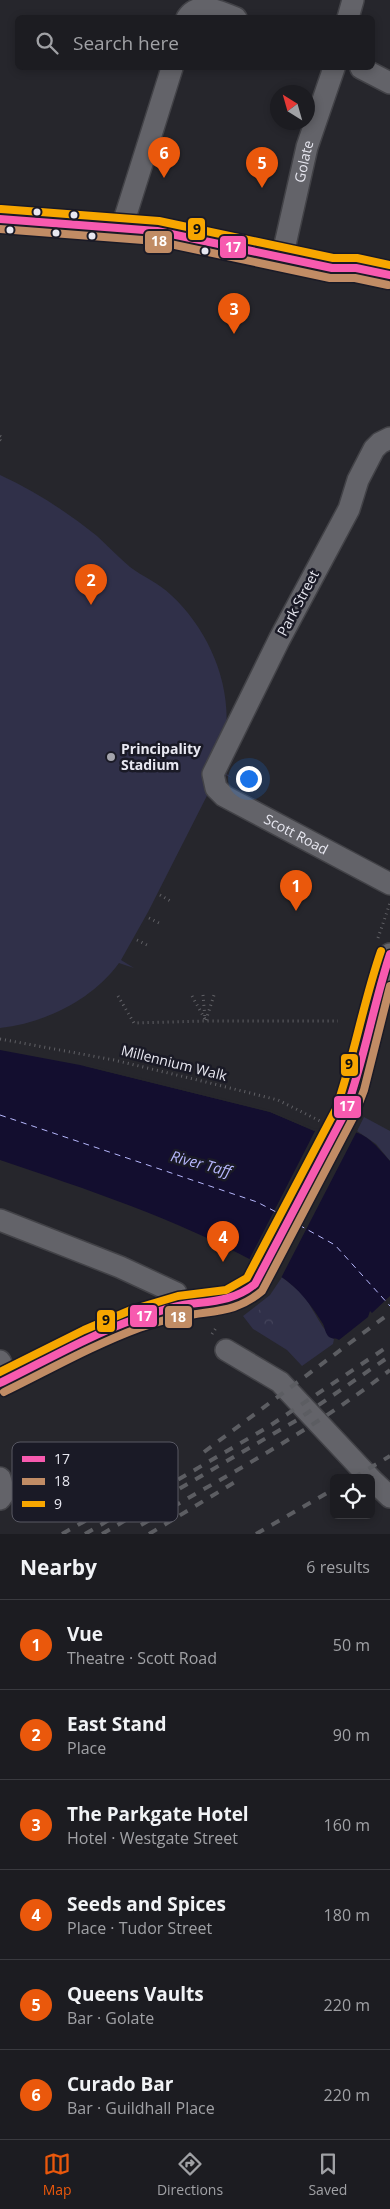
<!DOCTYPE html>
<html lang="en">
<head>
<meta charset="utf-8">
<style>
	:root { --surface:#1c1c21; --page:#29292e; --text:#f1f3f6; --muted:#a0a1a5; --line:#3a3a3f; --accent:#ea580c }
	body { margin:0; font-family:"Open Sans",sans-serif; background:var(--page); color:var(--text) }
	.controls { position:absolute; right:15px; bottom:15px; display:grid; overflow:hidden; border-radius:8px; box-shadow:0 2px 8px #0003 }
	.controls button { width:45px; height:45px; display:grid; place-items:center; padding:0; border:0; border-bottom:1px solid var(--line); background:var(--surface); color:var(--text); font:25px sans-serif }
	.compass { position:absolute; left:270px; top:85px; width:45px; height:45px; border-radius:50%; background:var(--surface); box-shadow:0 2px 8px #0003; rotate:323deg }
	.you { position:absolute; left:248px; top:778px; width:18px; height:18px; margin:-12px; border:4px solid #fff; border-radius:50%; background:#1a73e8; box-shadow:0 0 0 8px #1a73e833 }
	.badge { display:grid; place-items:center; width:32px; height:32px; border-radius:50%; background:var(--accent); color:#fff; font-size:16px; font-weight:700 }
	.pin { position:absolute; translate:-50% -41px; filter:drop-shadow(0 1px 2px #0008) }
	.pin::after { content:''; position:absolute; top:26px; width:18px; height:15px; background:inherit; clip-path:polygon(0 0,100% 0,50% 100%) }
	.list { margin:0; padding:0; list-style:none }
	h2 { display:flex; justify-content:space-between; align-items:center; height:65px; margin:0; padding:0 20px; font-size:21px }
	h2 small { font-size:16px; font-weight:400; color:var(--muted) }
	.list li { display:grid; grid-template-columns:32px 1fr auto; gap:15px; align-items:center; box-sizing:border-box; height:90px; padding:0 20px; border-top:1px solid var(--line) }
	.list b { display:block; font-size:19px; white-space:nowrap }
	.list p { margin:0; font-size:16px; white-space:nowrap; color:var(--muted) }
	.list em { font-size:16px; font-style:normal; color:var(--muted) }
	.icon { flex:none; width:28px; height:28px; fill:none; stroke:currentColor; stroke-width:2; stroke-linecap:round; stroke-linejoin:round }
	.map { position:relative; flex:none; width:390px; height:1534px; overflow:hidden }
	.search { position:absolute; background:var(--surface); box-shadow:0 2px 8px #0003; left:15px; right:15px; top:15px; height:55px; display:flex; align-items:center; gap:12px; box-sizing:border-box; padding:0 18px; border-radius:8px; color:var(--muted); font-size:19px }
	.sheet { height:605px; background:var(--surface) }
	nav { display:flex; justify-content:space-around; align-items:center; box-sizing:border-box; height:70px; border-top:1px solid var(--line); background:var(--surface); font-size:14px; color:var(--muted) }
	nav a { display:grid; justify-items:center; gap:2px }
	nav .on { color:var(--accent) }
	.map>svg:first-child { display:block }
</style>
</head>
<body>
<div class="map">
<svg width="390" height="1534" viewBox="0 0 390 1534">
	<defs>
		<pattern id="forest-crowns" width="20" height="18" patternUnits="userSpaceOnUse" patternTransform="scale(1.25)"><rect width="20" height="18" fill="#303049"/><path d="M2 6a3 3 0 1 1 6 0M12 15a3 3 0 1 1 6 0" fill="none" stroke="#44445b"/></pattern>
	</defs>
	<rect width="100%" height="100%" fill="#26262c"/>
	<path fill="#303049" d="M0 475C35 491 67 512 97 536 108 546 118 557 130 567 143 577 159 583 171 595 207 628 231 681 226 731 225 744 222 756 220 769L232 778 219 772 148 912 121 960 134 968 119 963C92 1000 45 1023 0 1028Z
		M364 1117 390 1131V1161L376 1144 357 1131Z
		M282 1277C289 1283 298 1289 304 1296 312 1307 324 1333 334 1339L333 1344 302 1366 287 1350 253 1329 243 1316 270 1295Z"/>
	<path fill="url(#forest-crowns)" d="M270 1306 278 1316V1327L275 1329 262 1327 255 1323 253 1316 262 1307Z"/>
	<path fill="#130e2f" d="M0 1050 80 1065 270 1112 314 1131 316 1129C358 1131 361 1127 390 1161V1296L372 1313 370 1311 368 1317 339 1340C335 1337 334 1340 329 1337 325 1333 325 1328 323 1324 311 1305 299 1288 280 1276 194 1225 95 1192 0 1160Z"/>
	<path fill="#26262c" d="M89 1065 270 1110 313 1128 358 1129 280 1280 248 1262 315 1131 270 1112 85 1066Z"/>
	<g fill="none" stroke-linecap="round" stroke-linejoin="round">
		<path stroke="#b6b7fc" stroke-width="1" stroke-dasharray="6 5" stroke-linecap="butt" d="M0 1115 257 1202 280 1214
			M299 1225 335 1245 390 1306"/>
		<defs>
			<g id="minor">
				<path d="M187 18C199 0 220 12 236 18"/>
				<path d="M348 18 353 0"/>
				<path d="M361 68 390 83"/>
				<path d="M0 219 157 231 332 268H356L390 275"/>
				<path d="M122 227 172 68"/>
				<path id="s1" d="M282 258 307 147 334 68"/>
				<path id="s2" d="M390 438 380 443 374 449 358 480 349 509 279 640 213 774 216 788 224 796 390 884"/>
				<path d="M0 1220 120 1267 176 1293 180 1305"/>
				<path d="M226 1350 280 1382 370 1478"/>
				<path d="M0 1361 8 1379"/>
				<path d="M0 1383C54 1357 121 1318 180 1306 209 1300 231 1307 255 1284L345 1113 354 1088 380 984 390 954"/>
				<path d="M0 1478 4 1493 0 1499"/>
				<path d="M371 1479 390 1497"/>
			</g>
		</defs>
		<use href="#minor" stroke="#424247" stroke-width="24"/>
		<path stroke="#616166" stroke-width="3" stroke-dasharray="1 4" stroke-linecap="butt" d="M0 436 4 439
			M0 440 2 442
			M160 895 172 902
			M149 918 161 924
			M378 938 390 903
			M137 940 149 946
			M203 995 205 1018
			M118 996 134 1023 206 1021H338
			M192 996 206 1021
			M206 1020 214 995
			M0 1039 114 1060 210 1083 278 1100 320 1121
			M212 1334 216 1328"/>
		<use href="#minor" stroke="#636369" stroke-width="21"/>
		<path stroke="#5c5d62" stroke-width="4" stroke-dasharray="9 9" stroke-linecap="butt" d="M204 1452 390 1313
			M353 1478 390 1456
			M141 1525C226 1476 313 1430 390 1370
			M62 1534 129 1496
			M85 1534 268 1427 390 1345
			M102 1534 297 1420 390 1356
			M149 1534 240 1479
			M256 1534 334 1489"/>
		<defs>
			<path id="bus-1" d="M0 219 157 231 332 268H356L390 275
				M0 1383C45 1361 88 1336 135 1319 151 1314 167 1308 183 1305 210 1301 233 1302 255 1284L345 1113C364 1061 373 1006 390 954"/>
			<path id="bus-2" d="M0 229 156 241 330 278H355L388 285
				M4 1392C49 1370 93 1345 139 1328 154 1323 169 1318 184 1316 215 1310 236 1313 262 1291L354 1116 364 1090 390 986"/>
			<path id="bus-3" d="M1 209 159 221 333 258H357L390 265
				M0 1372 84 1330 131 1310 178 1296 226 1290 247 1278 336 1109C354 1057 363 1003 381 951"/>
		</defs>
		<use href="#bus-1" stroke="#1a1a26" stroke-width="11"/>
		<use href="#bus-2" stroke="#1a1a26" stroke-width="11"/>
		<use href="#bus-3" stroke="#1a1a26" stroke-width="11"/>
		<use href="#bus-1" stroke="#f75aaf" stroke-width="8"/>
		<use href="#bus-2" stroke="#c18c65" stroke-width="8"/>
		<use href="#bus-3" stroke="#f7a600" stroke-width="8"/>
	</g>
	<g fill="#e8e8f1" stroke="#1a1a26" stroke-width="2">
		<circle cx="37" cy="212" r="4.5"/>
		<circle cx="74" cy="215" r="4.5"/>
		<circle cx="10" cy="230" r="4.5"/>
		<circle cx="56" cy="233" r="4.5"/>
		<circle cx="92" cy="236" r="4.5"/>
		<circle cx="205" cy="251" r="4.5"/>
	</g>
	<circle fill="#a4a4ac" stroke="#1a1a26" stroke-width="2" cx="111" cy="757" r="5"/>
	<g text-anchor="middle" stroke-width="5" stroke-linejoin="round" paint-order="stroke">
		<g font-size="14" fill="#e8e8f1" stroke="#1a1a26">
			<text dy="5" stroke="none"><textPath href="#s1" startOffset="99">Golate</textPath></text>
			<text transform="translate(298 603) rotate(-62)" y="5">Park Street</text>
			<text dy="5" stroke="none"><textPath href="#s2" startOffset="490">Scott Road</textPath></text>
			<text transform="translate(174 1063) rotate(14)" y="5">Millennium Walk</text>
		</g>
		<g font-size="14" font-weight="bold" fill="#e8e8f1" stroke="#1a1a26" text-anchor="start">
			<text x="121" y="754">Principality<tspan x="121" dy="16">Stadium</tspan></text>
		</g>
		<g font-size="15" font-style="italic" fill="#b6b7fc" stroke="#1a1a26">
			<text transform="translate(201 1164) rotate(15)" y="5">River Taff</text>
		</g>
	</g>
	<rect x="12" y="1442" width="166" height="80" rx="8" fill="#1a1a26" stroke="#585863" stroke-width="1"/>
	<rect x="22" y="1456" width="23" height="6" fill="#f75aaf"/>
	<rect x="22" y="1478" width="23" height="7" fill="#c18c65"/>
	<rect x="22" y="1501" width="23" height="6" fill="#f7a600"/>
	<g font-size="14" fill="#e8e8f1">
		<text x="54" y="1464">17</text>
		<text x="54" y="1486">18</text>
		<text x="54" y="1509">9</text>
	</g>
	<g stroke="#1a1a26" stroke-width="2">
		<rect x="187" y="217" width="19" height="24" rx="5" fill="#f7a600"/>
		<rect x="144" y="230" width="29" height="24" rx="5" fill="#c18c65"/>
		<rect x="219" y="235" width="28" height="24" rx="5" fill="#f75aaf"/>
		<rect x="340" y="1053" width="19" height="24" rx="5" fill="#f7a600"/>
		<rect x="333" y="1095" width="29" height="24" rx="5" fill="#f75aaf"/>
		<rect x="129" y="1304" width="29" height="24" rx="5" fill="#f75aaf"/>
		<rect x="164" y="1305" width="29" height="24" rx="5" fill="#c18c65"/>
		<rect x="96" y="1309" width="20" height="24" rx="5" fill="#f7a600"/>
	</g>
	<g font-size="14" text-anchor="middle" font-weight="bold" fill="#fff">
		<text x="159" y="246">18</text>
		<text x="233" y="252">17</text>
		<text x="347" y="1111">17</text>
		<text x="144" y="1321">17</text>
		<text x="178" y="1322">18</text>
	</g>
	<g font-size="14" text-anchor="middle" font-weight="bold" fill="#111">
		<text x="197" y="234">9</text>
		<text x="349" y="1069">9</text>
		<text x="106" y="1325">9</text>
	</g>
</svg>
<div class="controls">
<button><svg class="icon" aria-label="locate" viewBox="0 0 24 24"><circle cx="12" cy="12" r="6"/><path d="M12 2v4M12 18v4M2 12h4M18 12h4"/></svg></button>
</div>
<svg class="compass" viewBox="-18 -18 36 36"><path d="M0-13l5 13h-10z" fill="#e53935"/><path d="M0 13l5-13h-10z" fill="#a0a1a5"/></svg>
<div class="you"></div>
<div class="pin badge" style="left:296px;top:911px">1</div>
<div class="pin badge" style="left:91px;top:605px">2</div>
<div class="pin badge" style="left:234px;top:334px">3</div>
<div class="pin badge" style="left:223px;top:1262px">4</div>
<div class="pin badge" style="left:262px;top:188px">5</div>
<div class="pin badge" style="left:164px;top:178px">6</div>
<div class="search"><svg class="icon" aria-label="search" viewBox="0 0 24 24"><circle cx="10" cy="10" r="6"/><path d="M15 15l6 6"/></svg>Search here</div>
</div>
<section class="sheet">
<h2>Nearby<small>6 results</small></h2>
<ul class="list">
<li><span class="badge">1</span><div><b>Vue</b><p>Theatre · Scott Road</p></div><em>50 m</em></li>
<li><span class="badge">2</span><div><b>East Stand</b><p>Place</p></div><em>90 m</em></li>
<li><span class="badge">3</span><div><b>The Parkgate Hotel</b><p>Hotel · Westgate Street</p></div><em>160 m</em></li>
<li><span class="badge">4</span><div><b>Seeds and Spices</b><p>Place · Tudor Street</p></div><em>180 m</em></li>
<li><span class="badge">5</span><div><b>Queens Vaults</b><p>Bar · Golate</p></div><em>220 m</em></li>
<li><span class="badge">6</span><div><b>Curado Bar</b><p>Bar · Guildhall Place</p></div><em>220 m</em></li>
</ul>
</section>
<nav>
<a class="on"><svg class="icon" aria-label="map" viewBox="0 0 24 24"><path d="M3 6l6-2 6 2 6-2v14l-6 2-6-2-6 2zM9 4v14M15 6v14"/></svg>Map</a>
<a><svg class="icon" aria-label="directions" viewBox="0 0 24 24"><path d="M12 3l9 9-9 9-9-9zM9 14v-3h6M13 9l2 2-2 2"/></svg>Directions</a>
<a><svg class="icon" aria-label="saved" viewBox="0 0 24 24"><path d="M7 4h10v16l-5-4-5 4z"/></svg>Saved</a>
</nav>
</body>
</html>
